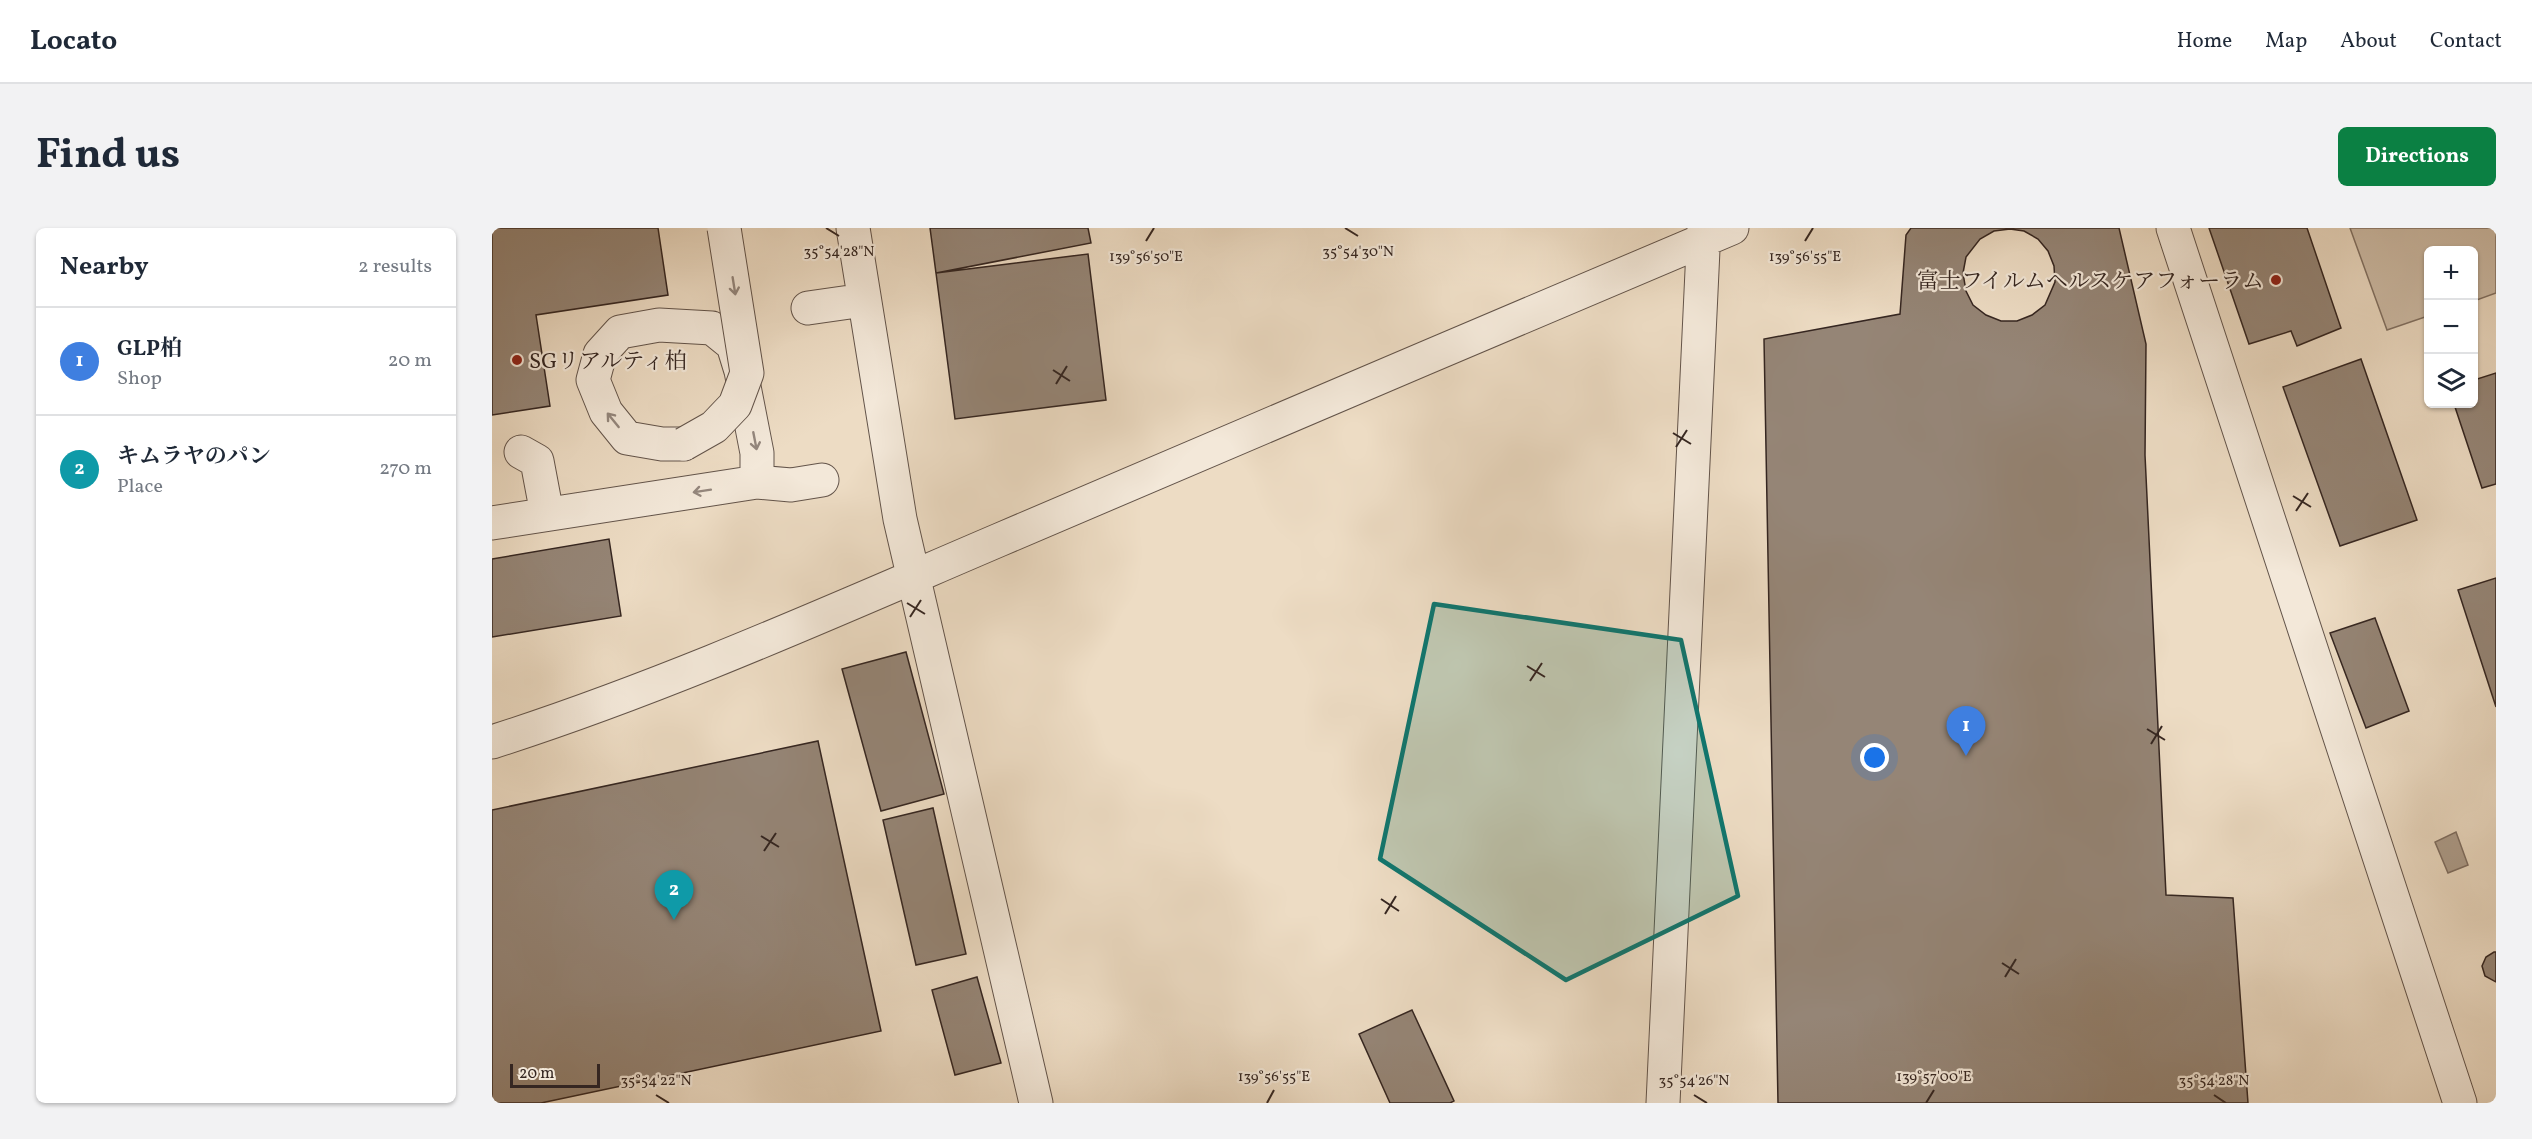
<!DOCTYPE html>
<html lang="en">
<head>
<meta charset="utf-8">
<style>
	:root { --surface:#fff; --page:#f2f2f3; --text:#1f2937; --muted:#747a83; --line:#e0e1e3; --accent:#0b8043 }
	body { margin:0; font-family:Vollkorn,"Noto Serif JP",serif; background:var(--page); color:var(--text) }
	.controls { position:absolute; right:18px; top:18px; display:grid; overflow:hidden; border-radius:9px; box-shadow:0 2px 4px #0004 }
	.controls button { width:54px; height:54px; display:grid; place-items:center; padding:0; border:0; border-bottom:2px solid var(--line); background:var(--surface); color:var(--text); font:30px sans-serif }
	.scale { position:absolute; left:18px; bottom:15px; width:90px; box-sizing:border-box; padding-left:6px; border:3px solid #352621; border-top:0; font-size:16px; line-height:21px; white-space:nowrap; color:#352621; -webkit-text-stroke:4px #f3e8d9; paint-order:stroke }
	.you { position:absolute; left:1383px; top:530px; width:21px; height:21px; margin:-15px; border:4px solid #fff; border-radius:50%; background:#1a73e8; box-shadow:0 0 0 9px #1a73e833 }
	.badge { display:grid; place-items:center; width:39px; height:39px; border-radius:50%; background:var(--accent); color:#fff; font-size:20px; font-weight:700 }
	.pin { position:absolute; translate:-50% -50px; filter:drop-shadow(0 2px 3px #0008) }
	.pin::after { content:''; position:absolute; top:32px; width:21px; height:18px; background:inherit; clip-path:polygon(0 0,100% 0,50% 100%) }
	.list { margin:0; padding:0; list-style:none }
	h2 { display:flex; justify-content:space-between; align-items:center; height:78px; margin:0; padding:0 24px; font-size:26px }
	h2 small { font-size:20px; font-weight:400; color:var(--muted) }
	.list li { display:grid; grid-template-columns:39px 1fr auto; gap:18px; align-items:center; box-sizing:border-box; height:108px; padding:0 24px; border-top:2px solid var(--line) }
	.list b { display:block; font-size:22px; white-space:nowrap }
	.list p { margin:0; font-size:20px; white-space:nowrap; color:var(--muted) }
	.list em { font-size:20px; font-style:normal; color:var(--muted) }
	.icon { flex:none; width:33px; height:33px; fill:none; stroke:currentColor; stroke-width:2; stroke-linecap:round; stroke-linejoin:round }
	.map { position:relative; flex:none; width:2004px; height:875px; overflow:hidden; border-radius:9px }
	header { display:flex; align-items:center; gap:36px; box-sizing:border-box; height:84px; padding:0 30px; background:var(--surface); border-bottom:2px solid var(--line) }
	header strong { font-size:28px }
	nav { display:flex; gap:33px; margin-inline-start:auto; font-size:21px }
	.intro { display:flex; align-items:center; justify-content:space-between; box-sizing:border-box; height:144px; padding:0 36px }
	h1 { margin:0; font-size:42px }
	.button { padding:15px 27px; border-radius:9px; background:var(--accent); color:#fff; font-size:21px; font-weight:700 }
	main { display:flex; gap:36px; padding:0 36px }
	aside { flex:1; background:var(--surface); border-radius:9px; box-shadow:0 2px 4px #0004 }
	.map>svg:first-child { display:block }
</style>
</head>
<body>
<header>
<strong>Locato</strong>
<nav><a>Home</a><a>Map</a><a>About</a><a>Contact</a></nav>
</header>
<div class="intro"><h1>Find us</h1><a class="button">Directions</a></div>
<main>
<aside>
<h2>Nearby<small>2 results</small></h2>
<ul class="list">
<li><span class="badge" style="background:#3f7fe0">1</span><div><b>GLP柏</b><p>Shop</p></div><em>20 m</em></li>
<li><span class="badge" style="background:#0f9aa8">2</span><div><b>キムラヤのパン</b><p>Place</p></div><em>270 m</em></li>
</ul>
</aside>
<div class="map">
<svg width="2004" height="875" viewBox="0 0 2004 875">
	<rect width="100%" height="100%" fill="#eddcc4"/>
	<filter id="stains"><feTurbulence type="fractalNoise" baseFrequency=".00333" numOctaves="4"/><feColorMatrix values="0 0 0 0 .2 0 0 0 0 .09 0 0 0 0 .02 0 0 0 .5 -.17"/></filter>
	<radialGradient id="worn" r=".72"><stop offset=".6" stop-color="#630" stop-opacity="0"/><stop offset="1" stop-color="#630" stop-opacity=".3"/></radialGradient>
	<path fill="#cebda8" stroke="#827264" stroke-width="1.5" d="M1858 0H2004V65L1982 73V22H1936V88L1895 102Z"/>
	<path fill="#ae9e8d" stroke="#7e6e62" stroke-width="1.5" d="M1964 604 1976 637 1956 645 1943 614Z"/>
	<path fill="#958576" stroke="#352621" stroke-width="1.5" fill-rule="evenodd" d="M0 0H166L176 67 44 87 58 178 0 187Z
		M438 0H596L599 15 444 45Z
		M1419 0H1627L1654 116 1653 227 1674 667 1741 670 1756 875H1286L1272 111 1408 86 1414 7ZM1518 1 1532 3 1546 11 1556 23 1562 38 1563 54 1553 77 1540 87 1525 93H1509L1494 87 1481 77 1474 63 1471 45 1474 29 1488 11 1502 3Z
		M1717 0H1815L1849 100 1805 118 1799 103 1757 116Z
		M596 26 614 172 463 191 444 45Z
		M1869 131 1925 292 1848 318 1791 159Z
		M2004 145V256L1990 260 1962 176H1982V152Z
		M117 311 129 388 0 409V331Z
		M2004 350V479L1966 362Z
		M1883 390 1917 483 1874 500 1838 405Z
		M414 424 452 566 389 583 350 441Z
		M326 513 389 803 49 875H0V582Z
		M441 580 474 726 424 737 391 592Z
		M2002 724H2004V754L1993 748 1990 738 1994 729Z
		M485 749 509 835 463 847 440 762Z
		M920 782 962 873 958 875H898L867 806Z"/>
	<g fill="none" stroke-linecap="round" stroke-linejoin="round">
		<defs>
			<path id="minor" d="M361 0 408 291 544 875
				M1681 0 1968 875
				M316 80 372 72
				M192 216H170L135 210 114 184 101 152 108 126 128 104 167 97 220 100 241 117 249 143 265 225V254
				M29 224 45 233 55 286
				M0 295 265 254 299 257 330 252
				M0 514C172 459 341 383 507 312 752 208 995 103 1240 0
				M1171 875 1212 0"/>
		</defs>
		<use href="#minor" stroke="#63544a" stroke-width="35"/>
		<use href="#minor" stroke="#f3e8d9" stroke-width="33"/>
		<defs>
			<path id="minor-bridge" d="M192 216 222 199 243 177 255 145 232 0"/>
		</defs>
		<use href="#minor-bridge" stroke="#63544a" stroke-width="35" stroke-linecap="butt"/>
		<use href="#minor-bridge" stroke="#f3e8d9" stroke-width="33"/>
	</g>
	<defs><path id="oneway-shaft" d="M-6 0H5M1.5-3L5.5 0L1.5 3" fill="none" stroke-width="1.6" stroke-linecap="round" stroke-linejoin="round" transform="scale(1.5)"/></defs>
	<g stroke="#94877d">
		<use href="#oneway-shaft" transform="translate(242 58) rotate(81)"/>
		<use href="#oneway-shaft" transform="translate(121 192) rotate(-129)"/>
		<use href="#oneway-shaft" transform="translate(263 213) rotate(79)"/>
		<use href="#oneway-shaft" transform="translate(210 263) rotate(171)"/>
	</g>
	<path fill="#0f766e" fill-opacity="0.2" stroke="#0f766e" stroke-width="4.5" stroke-linejoin="round" d="M942 376 1189 412 1246 668 1074 752 888 631Z"/>
	<path fill="none" stroke="#352621" stroke-width="2" d="M334 0 347 8M853 0 866 8M654 13 662 0M1313 13 1321 0M561 142 578 153M564 156 575 138M1181 205 1199 216M1184 219 1195 202M1801 268 1819 279M1804 283 1816 265M415 375 433 386M418 389 429 372M1035 438 1053 449M1038 453 1050 435M1655 501 1673 512M1659 516 1670 498M269 608 287 619M272 623 284 605M889 671 907 683M893 686 904 668M1510 735 1527 746M1513 749 1524 731M164 867 177 875M1202 867 1215 875M1722 867 1734 875M775 875 782 862M1434 875 1442 862"/>
	<g fill="#8f2418" stroke="#f3e8d9" stroke-width="2">
		<circle cx="1784" cy="52" r="6"/>
		<circle cx="25" cy="132" r="6"/>
	</g>
	<g text-anchor="middle" stroke-width="4.5" stroke-linejoin="round" paint-order="stroke">
		<g font-size="22" fill="#352621" stroke="#f3e8d9" text-anchor="end">
			<text x="1772" y="60">富士フイルムヘルスケアフォーラム</text>
			<text x="37" y="140" text-anchor="start">SGリアルティ柏</text>
		</g>
	</g>
	<g font-size="15" text-anchor="middle" fill="#352621" stroke="#f3e8d9" stroke-width="4.5" stroke-linejoin="round" paint-order="stroke">
		<text x="347" y="28">35°54'28"N</text>
		<text x="866" y="28">35°54'30"N</text>
		<text x="654" y="33">139°56'50"E</text>
		<text x="1313" y="33">139°56'55"E</text>
		<text x="782" y="853">139°56'55"E</text>
		<text x="1442" y="853">139°57'00"E</text>
		<text x="164" y="857">35°54'22"N</text>
		<text x="1202" y="857">35°54'26"N</text>
		<text x="1722" y="857">35°54'28"N</text>
	</g>
	<rect width="100%" height="100%" filter="url(#stains)"/>
	<rect width="100%" height="100%" fill="url(#worn)"/>
</svg>
<div class="controls">
<button>+</button>
<button>−</button>
<button><svg class="icon" aria-label="layers" viewBox="0 0 24 24"><path d="M12 4l9 5-9 5-9-5zM3 14l9 5 9-5"/></svg></button>
</div>
<div class="scale">20 m</div>
<div class="you"></div>
<div class="pin badge" style="left:1474px;top:528px;background:#3f7fe0">1</div>
<div class="pin badge" style="left:182px;top:692px;background:#0f9aa8">2</div>
</div>
</main>
</body>
</html>
